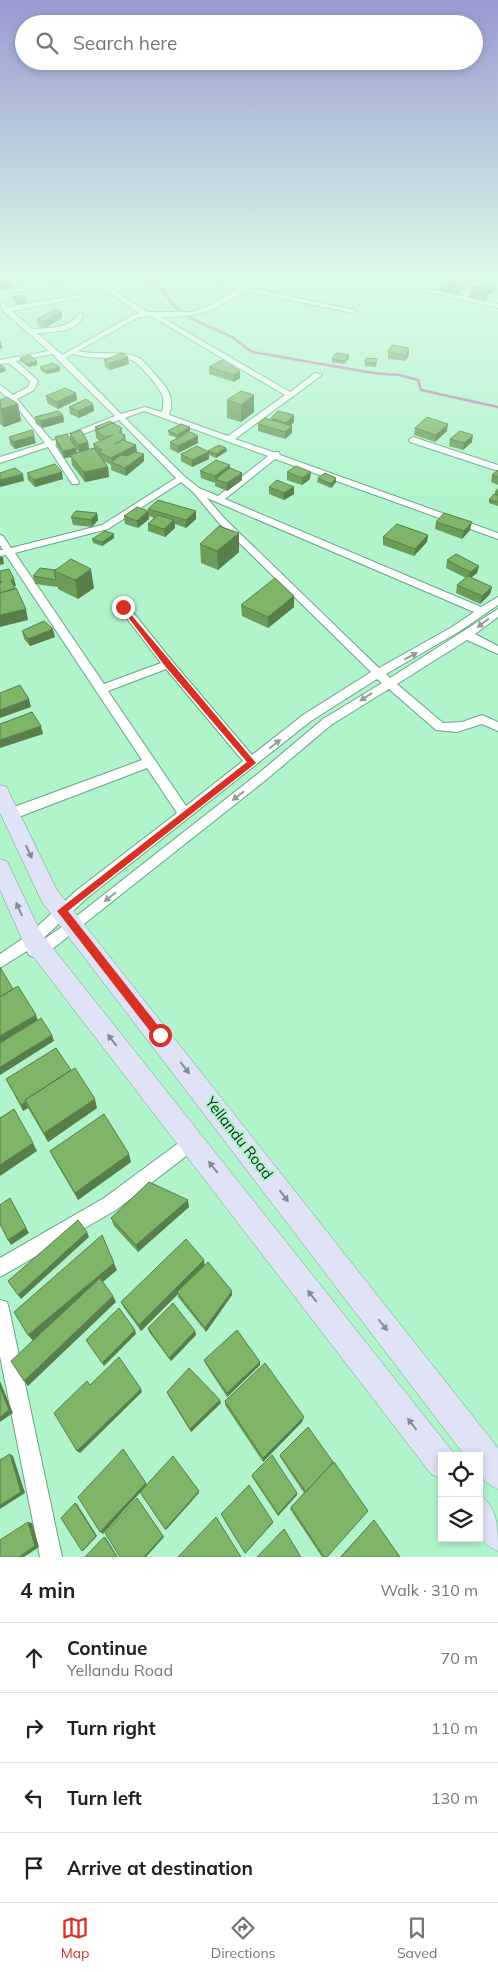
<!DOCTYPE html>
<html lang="en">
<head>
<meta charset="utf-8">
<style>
	:root { --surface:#fff; --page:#f2f2f2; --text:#202124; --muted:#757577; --line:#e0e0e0; --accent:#d93025 }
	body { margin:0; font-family:Mulish,sans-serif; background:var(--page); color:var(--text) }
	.controls { position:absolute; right:15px; bottom:15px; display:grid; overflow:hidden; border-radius:0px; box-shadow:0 2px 8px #0003 }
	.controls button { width:45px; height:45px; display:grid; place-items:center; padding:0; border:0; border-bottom:1px solid var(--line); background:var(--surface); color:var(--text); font:25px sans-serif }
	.stop { position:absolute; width:15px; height:15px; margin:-11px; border:4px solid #d93025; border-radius:50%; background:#fff }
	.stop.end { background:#d93025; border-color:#fff; box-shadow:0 1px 5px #0008 }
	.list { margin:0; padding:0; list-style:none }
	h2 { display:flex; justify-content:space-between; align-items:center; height:65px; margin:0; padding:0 20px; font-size:21px }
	h2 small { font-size:16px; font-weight:400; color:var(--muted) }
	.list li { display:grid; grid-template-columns:32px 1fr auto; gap:15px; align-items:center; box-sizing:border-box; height:70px; padding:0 20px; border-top:1px solid var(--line) }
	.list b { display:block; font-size:19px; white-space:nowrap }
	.list p { margin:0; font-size:16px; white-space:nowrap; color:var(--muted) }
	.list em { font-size:16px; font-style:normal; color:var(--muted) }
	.icon { flex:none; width:28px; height:28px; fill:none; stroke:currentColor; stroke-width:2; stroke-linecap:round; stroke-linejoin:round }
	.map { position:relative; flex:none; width:498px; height:1557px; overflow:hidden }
	.search { position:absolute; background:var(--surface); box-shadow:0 2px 8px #0003; left:15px; right:15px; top:15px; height:55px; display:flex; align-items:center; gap:12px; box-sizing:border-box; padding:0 18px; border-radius:28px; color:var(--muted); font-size:19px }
	.sheet { height:345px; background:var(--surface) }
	nav { display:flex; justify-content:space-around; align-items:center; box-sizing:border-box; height:70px; border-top:1px solid var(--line); background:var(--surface); font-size:14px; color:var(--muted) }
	nav a { display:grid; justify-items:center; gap:2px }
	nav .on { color:var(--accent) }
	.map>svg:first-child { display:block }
</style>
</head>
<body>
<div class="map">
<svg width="498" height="1557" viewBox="0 0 498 1557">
	<rect width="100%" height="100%" fill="#b1f4cc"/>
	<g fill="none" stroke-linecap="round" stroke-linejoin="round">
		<path stroke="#c174ac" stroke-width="2.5" d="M136 277 161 287 172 304 179 310
			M190 318 232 337 252 352 373 373 399 375 418 380 421 390 498 407"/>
		<defs>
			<path id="minor" d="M87 277H95L147 312H192L210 306 238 289 184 277H197L242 286 253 277H260L249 288 355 310V312L353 313 245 291C219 310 193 318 161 317L290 392 315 373 322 375 235 439 273 452H279L280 455 498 533V539L275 459 225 499 481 607 498 597V605L460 631 386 674 390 678 498 609V617L475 634 498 646V654L467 640 397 684 443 723 462 722 482 715 498 722V731L482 724 457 732 436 730 389 689 331 725 267 779 46 954 34 957 29 955 27 951 0 968V954L28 935 77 890 177 813 147 768 16 818H6L5 814 6 810 142 760 6 555 0 556V550H3L0 545V535L3 536 11 548 102 525 176 478 119 420 55 445 79 482 78 484H72L48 447 0 463V457L45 443 19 410 0 391V385L13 395 28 387 30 381 9 363 0 364V360L49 351 3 311 0 302 8 307 86 294V296L84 297 12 311 32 329C49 328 68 329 79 314H83C82 332 51 332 37 333L62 355 133 315 139 313ZM150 316H151L285 395 228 436 169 415C174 401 170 391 160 380 154 374 149 366 142 360 131 349 94 356 78 351L137 318ZM53 354 58 360 115 416 52 441 17 399 34 390 38 381 16 361ZM73 354C92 360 111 356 131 360 139 362 161 389 163 397 164 402 163 407 162 412L145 407 121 414 66 358ZM144 411 268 456 218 496 199 488 184 476 125 418ZM181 482 193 492 218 522 371 672 303 715 252 755 172 661 127 605 123 604 118 607 161 663 104 684 15 553 108 529ZM207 498 474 612 452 627 379 668 224 518ZM166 669 243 761 186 806 108 691ZM377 679 382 683 323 719 259 773 69 922 37 944 87 898 311 721Z
				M415 277H421L416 284 420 287 461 296 480 277 498 278V282L486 279 468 297 498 304V308L416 289 409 285Z
				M65 280 67 283 0 295V291Z
				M413 437 498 465V471L410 442 409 440Z
				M192 1133 198 1135 200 1141 198 1147 116 1210 0 1277V1258L104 1198Z
				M0 1300 7 1302 9 1309 62 1557H40L0 1356Z"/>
			<path id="secondary" d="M0 785 7 787 9 792 57 890 498 1448V1489C481 1482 479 1473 479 1456H465L42 902 0 813Z
				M0 859 7 861 41 933 453 1452 455 1456H442V1479L431 1474 25 946 0 890Z
				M479 1495C498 1506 498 1527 498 1551 471 1540 479 1520 479 1495Z"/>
		</defs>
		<use href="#minor" stroke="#65a580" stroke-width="2"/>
		<use href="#secondary" stroke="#65a580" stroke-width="1"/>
		<use href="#minor" fill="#fff" fill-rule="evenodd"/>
		<use href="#secondary" fill="#e0e3f6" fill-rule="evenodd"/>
	</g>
	<path fill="#6c9c5a" d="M464 277H476L472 283 469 286 464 285V288L457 295 440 292 441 285 456 279V284L457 283V280Z
		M478 287 495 288 494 291 490 294H488V296L483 301 469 298 470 292Z
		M12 297 26 303 17 305 13 300Z
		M62 312V318L45 328 38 326 37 319Z
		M409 348V355L405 361 388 359V352Z
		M20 358 37 365 29 367 20 361Z
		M349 358 344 364 332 362V359Z
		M104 360 129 364 110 370 105 367Z
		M365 362 377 363 376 367 365 366Z
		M40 367 60 371 47 374 41 371Z
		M209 367 240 371V378L234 382 209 374Z
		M241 391 254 412 241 422 227 418V400Z
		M76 393 77 400 58 409 47 403 46 396Z
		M0 400 18 404 21 421 4 427 0 424Z
		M93 404 94 411 79 418 70 414 69 407Z
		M63 415 64 422 42 428 36 424 35 417Z
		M271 418 294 422 290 426 292 433 285 439 258 431V424L271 420Z
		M115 425 122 428V433L125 435 126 441 144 461 126 476 111 470V465L104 461 108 467 109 477 85 482 72 465 71 457 64 458 56 444 55 437 70 439V434L88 442 89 449 79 452 76 449 77 453 94 448 93 444 100 441 96 438 95 427Z
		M190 427V431L181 436 198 443 178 453 170 449V442L177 438 169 435 168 431Z
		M415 428 447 431 435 442 414 435Z
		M9 437 36 443 15 449 10 444Z
		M450 439 472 442 463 450 449 446Z
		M226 448 227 451 216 458 209 455V459L192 467 181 461V454L208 451Z
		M230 468 242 473V480L227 491 215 486V483L201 478 200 471Z
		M498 470V485L491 482 492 475Z
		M287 472 310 479 302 485 287 480Z
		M27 473 63 479 35 487 28 480Z
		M318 478 336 482 331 488 317 482Z
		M269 487H294V494L284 500 269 494Z
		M498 488V506L489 503V500L495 494V491Z
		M148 509 196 519 186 528 175 524V528L165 537 148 531V524L154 518 149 516V519L138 528 125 524 124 516 148 511Z
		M97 513 98 520 92 527 73 525 71 517Z
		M436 522 470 530 462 539 435 529Z
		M114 534V538L102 546 93 543 92 539Z
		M428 535 427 542 414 556 383 545V537Z
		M200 544 239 552 218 570 201 563Z
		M447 560 479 566 477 573 471 578 492 587 490 594 480 604 456 593 457 585 466 578 446 568Z
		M56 570 94 588 78 599 58 589V587L35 584 33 576Z
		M294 596V607L268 628 242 616 241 605Z
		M22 631 55 637 30 646 24 639Z
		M71 1070 97 1108 48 1142 28 1108 23 1111 6 1079Z
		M50 1151 131 1162 78 1200 54 1159Z
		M189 1207 138 1252 114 1226 111 1218Z
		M205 1265 232 1295 206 1332 178 1297V1294L141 1331 124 1308 121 1302Z
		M148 1328 195 1331 196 1335 171 1361 149 1332Z
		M204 1360 260 1365 227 1397 205 1363Z
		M167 1392 221 1403 191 1432 168 1395Z
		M225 1401 302 1422 263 1462 225 1405Z
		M308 1427 327 1557H322L290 1509 291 1507 304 1493 280 1457V1455Z
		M252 1475 297 1495 278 1516 252 1477Z
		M374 1520 400 1557H340L371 1523Z"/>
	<path fill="#587f4a" d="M474 277H476L475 279 469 286V283Z
		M456 279 455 285 450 290 449 293 450 287Z
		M12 281 13 288 0 290V283Z
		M464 285V288L457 295 458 292Z
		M495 288 494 291 490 294V291Z
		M489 289 488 296 483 301 484 294Z
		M26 300V303L17 305V301Z
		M62 312V318L45 328 44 321Z
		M0 341H1L2 348 0 349Z
		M409 348V355L405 361 406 355Z
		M349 355V358L344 364 345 361Z
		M128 357 129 364 110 370 109 363Z
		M37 361V365L29 367 28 364Z
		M60 367V371L47 374 46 371Z
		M5 368 6 371 0 373V369Z
		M240 371V378L234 382 233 375Z
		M76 393 77 400 58 409 57 402Z
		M254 395V412L241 422V405Z
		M18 404 21 421 4 427 1 409Z
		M93 404 94 411 79 418 78 411Z
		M63 415 64 422 42 428 41 421Z
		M294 415V422L286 430V423Z
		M448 424 447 431 435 442 436 435Z
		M292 426V433L285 439V432Z
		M190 427V431L177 438V435Z
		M473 435 472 442 463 450 464 443Z
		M34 436 36 443 15 449 13 442Z
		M198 436V443L178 453V446Z
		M88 442 89 449 79 452 78 445Z
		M136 445 137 452 112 463 111 458Z
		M76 448 77 455H70L71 457 64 458 63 451Z
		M226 448 227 451 216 458V454Z
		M209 452V459L192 467V460Z
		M144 454V461L126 476 125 468Z
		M230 465V473L215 479V483V476Z
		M108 467 109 477 85 482 84 472Z
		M62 472 63 479 35 487 34 480Z
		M311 472 310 479 302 485V478Z
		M242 473V480L227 491V483Z
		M23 474 24 481 0 487V480Z
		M336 478V482L331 488V484Z
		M294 487V494L284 500V493Z
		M148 511 149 519 138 528 137 521Z
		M196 511V519L186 528V520Z
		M97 513 98 520 92 527 91 520Z
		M174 520 175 528 165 537 164 529Z
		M472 522 470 530 462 539 464 531Z
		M239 533V552L218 570 217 551Z
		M114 534V538L102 546V542Z
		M428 535 427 542 414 556 415 549Z
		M0 557H3L4 564 0 565Z
		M479 566 477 573 468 580 470 572Z
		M91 569 94 588 78 599 75 580Z
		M14 579 16 586 12 587 11 580Z
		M492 587 490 594 480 604 482 596Z
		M294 596V607L268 628V617Z
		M26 609 28 620 0 627V615Z
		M53 629 55 637 30 646 28 639Z
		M29 699 31 707 0 718V710Z
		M41 726 43 734 0 748V740Z
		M36 1015 39 1025 0 1048V1036Z
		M52 1035 54 1041 0 1075V1067Z
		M95 1099 97 1108 48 1142 44 1133Z
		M25 1102 28 1108 23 1111 21 1105Z
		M33 1143 37 1151 0 1176V1165Z
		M129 1154 131 1162 78 1200 75 1193Z
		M10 1198 29 1233 11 1245 8 1240Z
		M188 1200 189 1207 138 1252 136 1245Z
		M87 1232 89 1237 21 1299 18 1295Z
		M204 1260 205 1267 177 1292 178 1294 141 1331 139 1325Z
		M114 1263 117 1270 33 1341 28 1335Z
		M232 1291V1295L206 1332 205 1328Z
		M113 1296 116 1302 28 1386 24 1381Z
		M135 1330 136 1334 104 1366 102 1363Z
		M195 1331 196 1335 171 1361 169 1358Z
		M260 1362V1365L227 1397V1393Z
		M0 1381 13 1413 0 1422Z
		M141 1389 142 1392 80 1453 77 1451Z
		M220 1400 221 1403 191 1432 190 1429Z
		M304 1417 302 1422 263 1462V1458Z
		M123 1449 147 1485 103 1534 100 1532Z
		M10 1454 13 1456 25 1493 0 1509V1505Z
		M199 1491V1493L166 1530 165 1529Z
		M297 1493V1495L278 1516V1514Z
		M137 1498 164 1537 146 1557H144Z
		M75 1503 77 1504 97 1536 83 1551H82Z
		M28 1522 32 1523 39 1547 24 1557H19Z
		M273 1522V1523L245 1554V1553Z
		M104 1537 106 1538 118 1557H117Z"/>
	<path fill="#7eb569" stroke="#587f4a" d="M0 277H9L12 281 0 283Z
		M461 277 473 280 469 283 457 280Z
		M447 278 456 279 450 287 441 285Z
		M457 283 464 285 458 292 450 290Z
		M482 285 495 288 490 291H489V289L478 287Z
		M475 286 489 289 484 294 470 292Z
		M23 295 26 300 17 301 12 297Z
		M56 309 62 312 44 321 37 319Z
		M392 345 409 348 406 355 388 352Z
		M122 353 128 357 109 363 104 360Z
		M336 353 349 355 345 361 332 359Z
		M30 355 37 361 28 364 20 358Z
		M366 358 377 359 376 363 365 362Z
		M222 360 240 371 233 375 209 367Z
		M53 363 60 367 46 371 40 367Z
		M0 364 5 368 0 369Z
		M65 388 76 393 57 402 46 396Z
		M241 391 254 395 241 405 227 400Z
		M7 397 18 404 1 409 0 400Z
		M86 399 93 404 78 411 69 407Z
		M58 411 63 415 41 421 35 417Z
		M278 411 294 415 286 423 271 418Z
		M427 417 448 424 436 435 415 428Z
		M265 418 292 426 285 432 258 424Z
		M110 421 115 424 112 423 99 429 95 427Z
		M112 423 122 428 119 432 125 435 123 436 125 438 115 444 123 440 136 445 111 458 98 452 102 450 93 444 113 435 105 437 95 431Z
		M181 424 190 427 177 435 168 431Z
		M32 430 34 436 13 442 9 437Z
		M81 430 88 442 78 445 70 434Z
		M460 431 473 435 464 443 450 439Z
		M190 432 198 436 178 446 170 442Z
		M67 434 76 448 63 451 55 437Z
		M219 445 226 448 216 454 208 451Z
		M197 446 209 452 192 460 181 454Z
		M94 448 108 467 84 472 70 455Z
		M135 452 144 454 125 468 111 462 121 455 127 456Z
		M216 460 230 465 215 476 200 471Z
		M55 464 62 472 34 480 27 473Z
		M296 466 311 472 302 478 287 472Z
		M15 468 23 474 0 480V473Z
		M230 468 242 473 227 483 215 479Z
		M498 470V477L492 475Z
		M325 473 336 478 331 484 318 478Z
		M277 480 294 487 284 493 269 487Z
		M494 494 498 495V502L489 500Z
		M158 500 196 511 186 520 148 509Z
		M137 507 148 511 137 521 124 516Z
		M76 511 97 513 91 520 71 517Z
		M444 513 472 522 464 531 436 522Z
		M158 515 174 520 164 529 148 524Z
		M397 524 428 535 415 549 383 537Z
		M219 526 239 533 217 551 200 544Z
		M105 531 114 534 102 542 92 539Z
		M456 554 479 566 470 572 447 560Z
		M71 559 91 569 75 580 54 571Z
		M40 568 56 570 54 571 56 580 33 576Z
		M9 569 14 579 11 580 15 589 0 593V582H2H0V571Z
		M468 576 492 587 482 596 457 585Z
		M275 578 294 596 268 617 241 605Z
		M16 588 26 609 0 615V593Z
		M44 621 53 629 28 639 22 631Z
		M20 685 29 699 0 710V693Z
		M32 712 41 726 0 740V724Z
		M0 967 13 989 0 997Z
		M18 986 36 1015 0 1036V997Z
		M41 1018 52 1035 0 1067V1043Z
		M56 1048 71 1070 25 1100 26 1101 21 1105 6 1079Z
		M75 1068 95 1099 44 1133 25 1100Z
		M14 1109 33 1143 0 1165V1118Z
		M104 1114 129 1154 75 1193 50 1151Z
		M149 1182 188 1200 136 1245 111 1218Z
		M10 1198 26 1228 8 1240 0 1224V1205Z
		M78 1220 87 1232 18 1295 8 1281Z
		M102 1235 114 1263 28 1335 14 1312Z
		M186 1239 204 1260 139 1325 121 1302Z
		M208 1262 232 1291 205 1328 177 1292Z
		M100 1278 113 1296 24 1381 11 1361Z
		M173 1303 195 1331 169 1358 148 1328Z
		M119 1308 135 1330 102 1363 86 1340Z
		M237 1330 260 1362 227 1393 204 1360Z
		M119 1357 141 1389 77 1451 54 1413 87 1381 90 1385Z
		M265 1363 304 1417 263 1458 225 1401Z
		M189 1368 220 1400 190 1429 167 1392Z
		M0 1387 9 1410 0 1417Z
		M308 1427 333 1462 306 1492 280 1455Z
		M123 1449 146 1483 100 1532 78 1497Z
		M10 1454 21 1492 0 1505V1460Z
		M272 1455 297 1493 278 1514 252 1475Z
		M173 1456 199 1491 165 1529 140 1492Z
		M334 1462 368 1511 327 1557H324L291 1507Z
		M249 1485 273 1522 245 1553 221 1514Z
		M137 1498 163 1536 144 1557H120L105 1533Z
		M75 1503 96 1536 82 1551 61 1518Z
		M216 1517 241 1557H178Z
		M374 1520 400 1557H341Z
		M28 1522 35 1546 19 1557H0V1540Z
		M284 1529 301 1557H257Z
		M104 1537 117 1557H85Z"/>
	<defs><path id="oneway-solid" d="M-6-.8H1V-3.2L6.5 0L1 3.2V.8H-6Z" transform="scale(1.25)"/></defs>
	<g fill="#929f98">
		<use href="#oneway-solid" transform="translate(483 623) rotate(143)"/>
		<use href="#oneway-solid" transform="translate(411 656) rotate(-27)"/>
		<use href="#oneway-solid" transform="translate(366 697) rotate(147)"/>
		<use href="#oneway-solid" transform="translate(275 744) rotate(-39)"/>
		<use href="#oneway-solid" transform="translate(238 796) rotate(142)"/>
		<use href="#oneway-solid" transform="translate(110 897) rotate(142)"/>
	</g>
	<g fill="#818f93">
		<use href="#oneway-solid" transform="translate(29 852) rotate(65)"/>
		<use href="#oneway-solid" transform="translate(19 909) rotate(-114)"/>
		<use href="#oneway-solid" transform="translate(112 1040) rotate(-128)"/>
		<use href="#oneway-solid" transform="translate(185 1068) rotate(52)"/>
		<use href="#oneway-solid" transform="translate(213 1167) rotate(-128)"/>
		<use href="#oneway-solid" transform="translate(284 1196) rotate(52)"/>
		<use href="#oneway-solid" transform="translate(312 1296) rotate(-128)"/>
		<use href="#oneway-solid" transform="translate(383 1325) rotate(52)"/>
		<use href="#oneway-solid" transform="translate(412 1424) rotate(-128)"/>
	</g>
	<linearGradient id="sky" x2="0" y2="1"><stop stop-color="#989ad0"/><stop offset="0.56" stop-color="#dcfae8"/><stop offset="1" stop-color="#dcfae8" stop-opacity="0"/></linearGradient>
	<rect width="498" height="495" fill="url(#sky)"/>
	<path fill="#d93025" d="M123 605 256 763 68 911 163 1032 165 1035 160 1040 156 1039 57 911 247 762 165 666 121 608Z"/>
	<g text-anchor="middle" stroke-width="4.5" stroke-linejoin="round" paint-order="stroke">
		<g font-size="15" fill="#0d291a" stroke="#b1f4cc">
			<text transform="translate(239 1138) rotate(52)" y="5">Yellandu Road</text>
		</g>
	</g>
</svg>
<div class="controls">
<button><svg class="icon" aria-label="locate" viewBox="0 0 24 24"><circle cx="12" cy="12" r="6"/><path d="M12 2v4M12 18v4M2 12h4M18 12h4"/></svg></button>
<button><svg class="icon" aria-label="layers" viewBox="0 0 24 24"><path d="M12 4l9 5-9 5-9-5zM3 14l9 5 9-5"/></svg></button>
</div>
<div class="stop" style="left:160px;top:1035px"></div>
<div class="stop end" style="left:123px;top:607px"></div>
<div class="search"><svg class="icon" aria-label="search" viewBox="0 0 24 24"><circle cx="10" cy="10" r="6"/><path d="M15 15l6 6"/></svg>Search here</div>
</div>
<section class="sheet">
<h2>4 min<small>Walk · 310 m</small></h2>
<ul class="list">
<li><svg class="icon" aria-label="ahead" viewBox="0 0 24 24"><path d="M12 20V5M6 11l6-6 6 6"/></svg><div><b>Continue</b><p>Yellandu Road</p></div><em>70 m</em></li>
<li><svg class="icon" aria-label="right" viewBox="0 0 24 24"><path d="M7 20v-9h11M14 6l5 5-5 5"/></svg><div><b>Turn right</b></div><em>110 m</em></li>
<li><svg class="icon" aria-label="left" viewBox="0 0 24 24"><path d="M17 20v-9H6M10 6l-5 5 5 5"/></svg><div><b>Turn left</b></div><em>130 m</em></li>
<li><svg class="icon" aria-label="arrive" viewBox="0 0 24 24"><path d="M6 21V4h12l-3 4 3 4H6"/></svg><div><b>Arrive at destination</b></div></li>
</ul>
</section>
<nav>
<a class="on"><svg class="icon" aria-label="map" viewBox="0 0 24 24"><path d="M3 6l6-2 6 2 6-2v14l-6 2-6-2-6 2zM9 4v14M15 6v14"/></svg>Map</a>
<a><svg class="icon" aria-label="directions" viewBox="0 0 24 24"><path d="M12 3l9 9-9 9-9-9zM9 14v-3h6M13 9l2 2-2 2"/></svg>Directions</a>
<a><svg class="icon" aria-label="saved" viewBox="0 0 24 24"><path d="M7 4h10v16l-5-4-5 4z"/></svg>Saved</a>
</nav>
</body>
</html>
